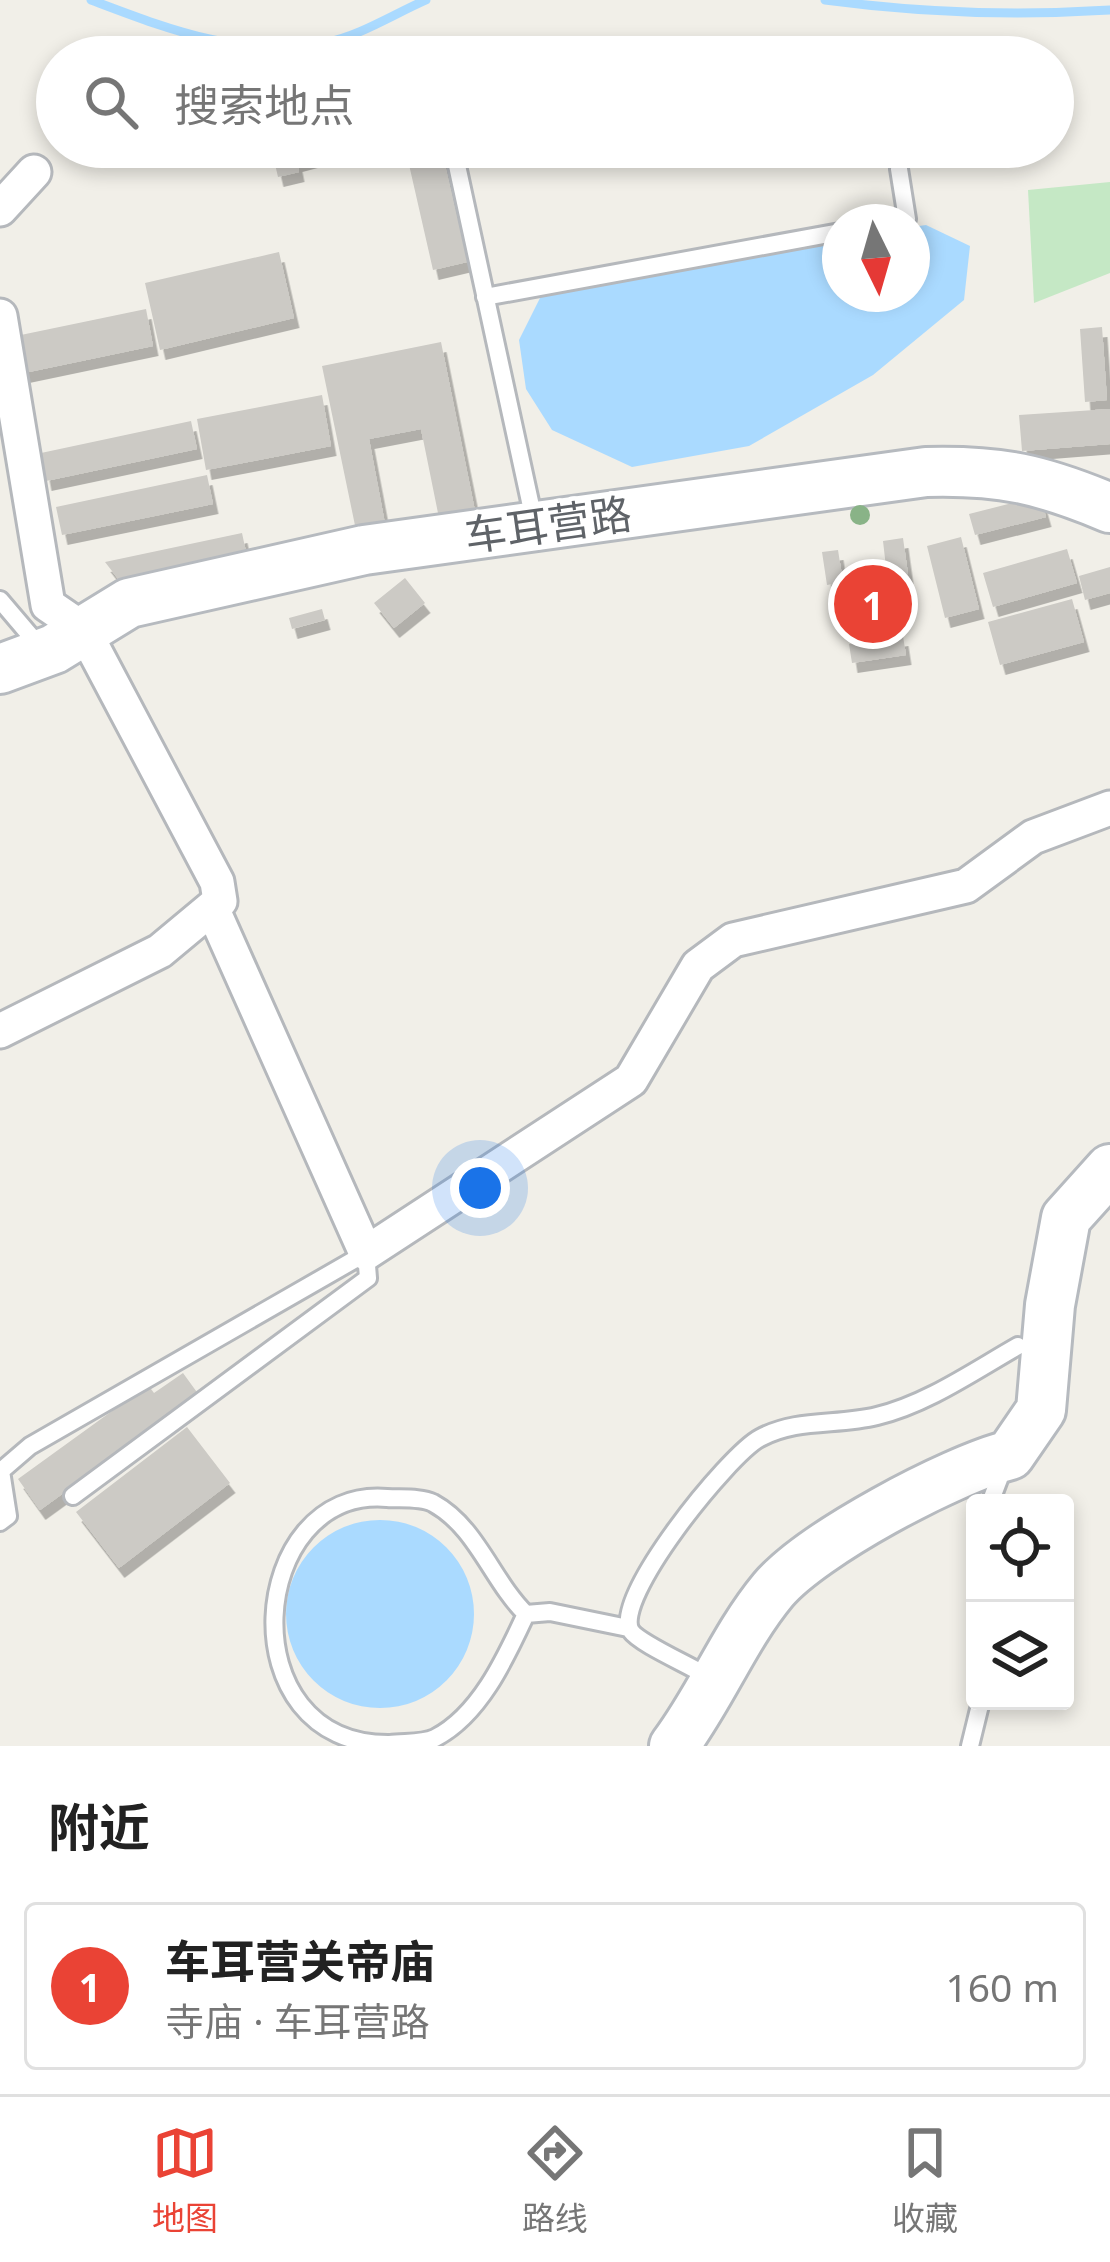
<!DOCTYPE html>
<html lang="zh">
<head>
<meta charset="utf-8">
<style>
	:root { --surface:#fff; --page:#f6f6f6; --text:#222; --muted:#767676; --line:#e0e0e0; --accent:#ea4335 }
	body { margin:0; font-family:"Noto Sans","Noto Sans SC",sans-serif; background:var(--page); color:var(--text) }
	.controls { position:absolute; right:36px; bottom:36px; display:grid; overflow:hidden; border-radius:12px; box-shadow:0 6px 18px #0003 }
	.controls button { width:108px; height:108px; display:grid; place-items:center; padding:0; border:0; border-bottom:3px solid var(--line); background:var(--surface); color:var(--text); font:60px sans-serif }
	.compass { position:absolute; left:822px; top:204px; width:108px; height:108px; border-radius:50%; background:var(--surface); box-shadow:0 6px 18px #0003; rotate:175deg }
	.you { position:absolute; left:480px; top:1188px; width:42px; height:42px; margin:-30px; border:9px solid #fff; border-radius:50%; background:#1a73e8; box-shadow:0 0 0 18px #1a73e833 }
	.badge { display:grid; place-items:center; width:78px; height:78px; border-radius:50%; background:var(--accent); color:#fff; font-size:39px; font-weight:700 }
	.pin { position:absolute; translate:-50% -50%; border:6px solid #fff; box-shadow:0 3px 12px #0006 }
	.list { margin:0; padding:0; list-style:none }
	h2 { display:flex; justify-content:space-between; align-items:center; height:156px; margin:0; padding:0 48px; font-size:51px }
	h2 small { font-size:39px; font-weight:400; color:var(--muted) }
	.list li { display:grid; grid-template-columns:78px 1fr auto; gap:36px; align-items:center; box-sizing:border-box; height:168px; margin:0 24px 24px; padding:0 24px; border:3px solid var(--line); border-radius:12px }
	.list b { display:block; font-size:45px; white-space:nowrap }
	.list p { margin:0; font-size:39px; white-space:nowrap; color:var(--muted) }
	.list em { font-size:39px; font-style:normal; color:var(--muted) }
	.icon { flex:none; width:66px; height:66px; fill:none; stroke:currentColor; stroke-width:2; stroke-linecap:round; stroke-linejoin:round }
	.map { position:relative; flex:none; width:1110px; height:1746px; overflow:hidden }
	.search { position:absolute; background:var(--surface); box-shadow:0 6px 18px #0003; left:36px; right:36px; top:36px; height:132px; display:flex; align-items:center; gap:30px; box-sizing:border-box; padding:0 42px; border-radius:66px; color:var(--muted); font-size:45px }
	.sheet { height:348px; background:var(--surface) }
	nav { display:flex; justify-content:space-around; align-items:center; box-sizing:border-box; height:168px; border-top:3px solid var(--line); background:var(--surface); font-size:33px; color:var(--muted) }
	nav a { display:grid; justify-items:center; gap:6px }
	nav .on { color:var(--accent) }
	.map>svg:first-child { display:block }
</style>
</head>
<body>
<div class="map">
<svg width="1110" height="1746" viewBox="0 0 1110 1746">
	<defs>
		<filter id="shadow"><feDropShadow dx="5.5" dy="10" stdDeviation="0" flood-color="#0004"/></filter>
	</defs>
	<rect width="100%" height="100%" fill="#f1efe8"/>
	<path fill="#c5e8c5" d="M1110 182V273L1034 303 1028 190Z"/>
	<path fill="#aadaff" d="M926 225 970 246 964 300 873 375 749 446 632 467 552 430 526 389 519 340 541 296 840 241V294H912V227Z
		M286 1614a94 94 0 1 1 188 0a94 94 0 1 1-188 0Z"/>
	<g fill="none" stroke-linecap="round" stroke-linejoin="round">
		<path stroke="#aadaff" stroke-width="9" d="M91 0C168 29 240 58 324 43 358 37 394 14 426 0
			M825 0C921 13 1014 16 1110 10"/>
	</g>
	<path fill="#cccac5" filter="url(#shadow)" d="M271 147H314L316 157 297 162 299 172 278 177Z
		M405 147H441L467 262 433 270Z
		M279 252 294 318 160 350 145 283Z
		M146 309 153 346 24 373 16 336Z
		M1102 327 1107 400 1085 402 1080 329Z
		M441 342 475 511 439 518 421 429 369 439 386 529 357 535 322 366Z
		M322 395 331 446 206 470 197 419Z
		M1110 409V444L1022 451 1019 415Z
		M191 421 197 449 46 481 41 453Z
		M207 475 213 504 62 535 56 507Z
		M1040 496 1046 517 975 535 969 514Z
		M242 533 248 561 129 593 105 562Z
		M961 537 979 609 945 618 927 546Z
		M903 538 908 574 887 576 883 541Z
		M1067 549 1077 583 993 607 983 573Z
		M838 550 843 582 827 585 822 552Z
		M1110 567V593L1085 600 1079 576Z
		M405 578 425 603 394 628 374 603Z
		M892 595 897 626 857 633 852 602Z
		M1072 599 1084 642 1000 665 988 622Z
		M322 609 325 620 292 629 289 618Z
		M903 636 906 655 852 663 849 644Z
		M183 1373 199 1395 40 1510 18 1479 148 1385 154 1393Z
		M187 1427 230 1483 119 1568 76 1512Z"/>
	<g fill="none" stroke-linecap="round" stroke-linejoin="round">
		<defs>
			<path id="lane" d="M453 147 534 520
				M892 222 907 219 899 169
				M485 297 840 232
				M0 600 40 647
				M990 1503 1004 1466
				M0 1522 8 1516 1 1471 30 1446 366 1253 368 1278 73 1496
				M526 1614C492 1581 477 1527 433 1503 421 1497 401 1499 387 1498 247 1486 226 1746 390 1744 403 1742 423 1744 435 1738 480 1715 506 1657 526 1614L550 1612 628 1628
				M710 1678C692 1666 640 1644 631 1631 611 1600 728 1455 760 1438 797 1418 837 1426 877 1416 927 1404 974 1371 1018 1346
				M970 1746 981 1701"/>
			<path id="street" d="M0 209 34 172
				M0 316 48 605 83 629 217 882 220 901 160 951 0 1031
				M213 910 366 1253 631 1080 698 966 733 940 966 886 1033 837 1110 808"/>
			<path id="secondary" d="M0 669 54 649 129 603 364 550 926 472C1000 470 1041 479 1110 508
				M674 1746C711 1697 734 1637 773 1590 812 1544 951 1470 1010 1455L1041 1410 1050 1305 1066 1218 1110 1169"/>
		</defs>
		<use href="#lane" stroke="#b5b8bc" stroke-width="22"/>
		<use href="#street" stroke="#b5b8bc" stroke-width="39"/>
		<use href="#secondary" stroke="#b6babf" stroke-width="54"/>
		<use href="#lane" stroke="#fff" stroke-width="16"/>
		<use href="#street" stroke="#fff" stroke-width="33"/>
		<use href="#secondary" stroke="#fff" stroke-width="48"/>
	</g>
	<circle fill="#89b387" cx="860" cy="515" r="10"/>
	<g text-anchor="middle" stroke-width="9" stroke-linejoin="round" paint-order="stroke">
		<g font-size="42" fill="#5f6368" stroke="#fff">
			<text transform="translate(548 525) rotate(-8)" y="15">车耳营路</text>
		</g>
	</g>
</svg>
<div class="controls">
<button><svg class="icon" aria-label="locate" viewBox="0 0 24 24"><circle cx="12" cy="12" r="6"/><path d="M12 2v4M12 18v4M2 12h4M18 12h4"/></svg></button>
<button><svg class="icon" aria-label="layers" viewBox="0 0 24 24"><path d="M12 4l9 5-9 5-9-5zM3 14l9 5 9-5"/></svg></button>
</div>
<svg class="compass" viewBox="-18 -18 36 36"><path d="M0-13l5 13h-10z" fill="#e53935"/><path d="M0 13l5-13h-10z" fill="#767676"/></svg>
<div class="you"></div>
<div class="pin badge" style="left:873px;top:604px">1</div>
<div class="search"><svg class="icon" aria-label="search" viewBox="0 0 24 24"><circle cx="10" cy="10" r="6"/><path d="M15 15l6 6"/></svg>搜索地点</div>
</div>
<section class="sheet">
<h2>附近<small></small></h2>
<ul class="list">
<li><span class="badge">1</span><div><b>车耳营关帝庙</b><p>寺庙 · 车耳营路</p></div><em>160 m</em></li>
</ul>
</section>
<nav>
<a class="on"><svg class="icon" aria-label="map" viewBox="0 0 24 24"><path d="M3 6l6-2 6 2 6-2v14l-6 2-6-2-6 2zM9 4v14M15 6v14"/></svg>地图</a>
<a><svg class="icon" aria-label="directions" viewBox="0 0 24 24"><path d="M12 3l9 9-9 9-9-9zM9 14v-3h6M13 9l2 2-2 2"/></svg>路线</a>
<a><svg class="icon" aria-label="saved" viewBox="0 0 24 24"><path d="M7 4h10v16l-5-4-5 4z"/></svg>收藏</a>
</nav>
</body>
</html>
